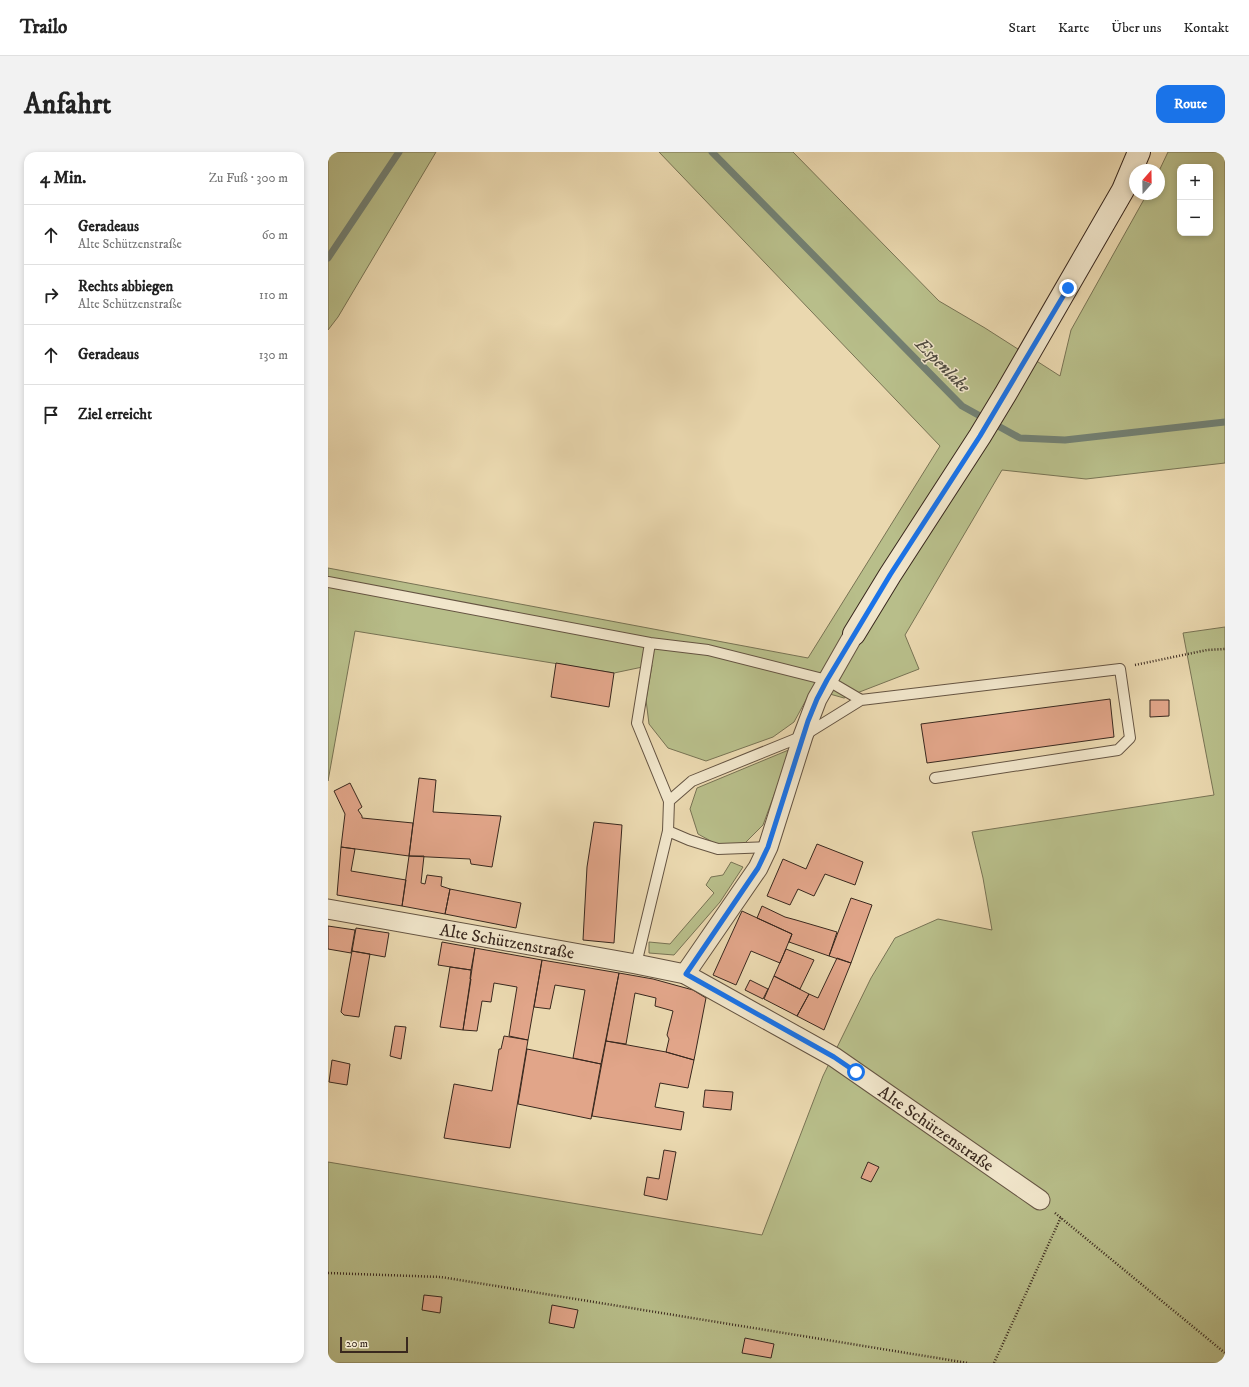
<!DOCTYPE html>
<html lang="de">
<head>
<meta charset="utf-8">
<style>
	:root { --surface:#fff; --page:#f2f2f2; --text:#222; --muted:#767676; --line:#e0e0e0; --accent:#1a73e8 }
	body { margin:0; font-family:"IM FELL DW Pica",serif; background:var(--page); color:var(--text) }
	.controls { position:absolute; right:12px; top:12px; display:grid; overflow:hidden; border-radius:8px; box-shadow:0 2px 6px #0003 }
	.controls button { width:36px; height:36px; display:grid; place-items:center; padding:0; border:0; border-bottom:1px solid var(--line); background:var(--surface); color:var(--text); font:20px sans-serif }
	.compass { position:absolute; left:801px; top:12px; width:36px; height:36px; border-radius:50%; background:var(--surface); box-shadow:0 2px 6px #0003; rotate:20deg }
	.scale { position:absolute; left:12px; bottom:10px; width:68px; box-sizing:border-box; padding-left:4px; border:2px solid #39281e; border-top:0; font-size:11px; line-height:14px; white-space:nowrap; color:#39281e; -webkit-text-stroke:3px #f1e6cb; paint-order:stroke }
	.stop { position:absolute; width:12px; height:12px; margin:-9px; border:3px solid #1a73e8; border-radius:50%; background:#fff }
	.stop.end { background:#1a73e8; border-color:#fff; box-shadow:0 1px 4px #0008 }
	.list { margin:0; padding:0; list-style:none }
	h2 { display:flex; justify-content:space-between; align-items:center; height:52px; margin:0; padding:0 16px; font-size:17px }
	h2 small { font-size:13px; font-weight:400; color:var(--muted) }
	.list li { display:grid; grid-template-columns:26px 1fr auto; gap:12px; align-items:center; box-sizing:border-box; height:60px; padding:0 16px; border-top:1px solid var(--line) }
	.list b { display:block; font-size:15px; white-space:nowrap }
	.list p { margin:0; font-size:13px; white-space:nowrap; color:var(--muted) }
	.list em { font-size:13px; font-style:normal; color:var(--muted) }
	.icon { flex:none; width:22px; height:22px; fill:none; stroke:currentColor; stroke-width:2; stroke-linecap:round; stroke-linejoin:round }
	.map { position:relative; flex:none; width:897px; height:1211px; overflow:hidden; border-radius:12px }
	header { display:flex; align-items:center; gap:24px; box-sizing:border-box; height:56px; padding:0 20px; background:var(--surface); border-bottom:1px solid var(--line) }
	header strong { font-size:19px }
	nav { display:flex; gap:22px; margin-inline-start:auto; font-size:14px }
	.intro { display:flex; align-items:center; justify-content:space-between; box-sizing:border-box; height:96px; padding:0 24px }
	h1 { margin:0; font-size:28px }
	.button { padding:10px 18px; border-radius:12px; background:var(--accent); color:#fff; font-size:14px; font-weight:700 }
	main { display:flex; gap:24px; padding:0 24px }
	aside { flex:1; background:var(--surface); border-radius:12px; box-shadow:0 2px 6px #0003 }
	.map>svg:first-child { display:block }
</style>
</head>
<body>
<header>
<strong>Trailo</strong>
<nav><a>Start</a><a>Karte</a><a>Über uns</a><a>Kontakt</a></nav>
</header>
<div class="intro"><h1>Anfahrt</h1><a class="button">Route</a></div>
<main>
<aside>
<h2>4 Min.<small>Zu Fuß · 300 m</small></h2>
<ul class="list">
<li><svg class="icon" aria-label="ahead" viewBox="0 0 24 24"><path d="M12 20V5M6 11l6-6 6 6"/></svg><div><b>Geradeaus</b><p>Alte Schützenstraße</p></div><em>60 m</em></li>
<li><svg class="icon" aria-label="right" viewBox="0 0 24 24"><path d="M7 20v-9h11M14 6l5 5-5 5"/></svg><div><b>Rechts abbiegen</b><p>Alte Schützenstraße</p></div><em>110 m</em></li>
<li><svg class="icon" aria-label="ahead" viewBox="0 0 24 24"><path d="M12 20V5M6 11l6-6 6 6"/></svg><div><b>Geradeaus</b></div><em>130 m</em></li>
<li><svg class="icon" aria-label="arrive" viewBox="0 0 24 24"><path d="M6 21V4h12l-3 4 3 4H6"/></svg><div><b>Ziel erreicht</b></div></li>
</ul>
</aside>
<div class="map">
<svg width="897" height="1211" viewBox="0 0 897 1211">
	<rect width="100%" height="100%" fill="#ead8af"/>
	<filter id="stains"><feTurbulence type="fractalNoise" baseFrequency=".005" numOctaves="4"/><feColorMatrix values="0 0 0 0 .2 0 0 0 0 .09 0 0 0 0 .02 0 0 0 .5 -.17"/></filter>
	<radialGradient id="worn" r=".72"><stop offset=".6" stop-color="#630" stop-opacity="0"/><stop offset="1" stop-color="#630" stop-opacity=".3"/></radialGradient>
	<path fill="#b8be8a" stroke="#787354" fill-rule="evenodd" d="M0 0H108L10 165 0 178Z
		M331 0H465L611 149 657 176 732 224 743 178 819 42H831V19L840 0H897V311L758 327 674 318 577 483 591 517 516 546 484 537 466 570 445 585 378 609 340 596 321 572 318 548 324 513 286 521 27 479 0 629V416L480 506 612 294ZM852 15H882V81H852Z
		M897 475V1211H0V1010L434 1083 495 924 543 826 567 786 610 767 664 778 655 726 644 680 886 643 855 481Z
		M463 597 435 673 415 693H390L370 682 362 657 369 636Z
		M403 710 415 715 392 750 346 803 321 801V790L342 792 386 741 378 733 383 725 395 723Z"/>
	<g fill="none" stroke-linecap="round" stroke-linejoin="round">
		<path stroke="#728073" stroke-width="7" d="M384 0 634 254 692 286 737 288 897 270
			M0 106 71 0"/>
	</g>
	<path fill="#e1a589" stroke="#39281e" d="M228 511 286 521 281 555 223 545Z
		M782 547 786 585 599 611 593 572Z
		M822 548H841V564L822 565Z
		M91 626 108 628 105 660 173 664 164 715 143 712 142 707 81 704Z
		M22 631 34 655 30 658 34 664V666L85 671 81 704 13 695 17 662 6 639Z
		M266 670 294 673 286 791 255 788 259 715Z
		M489 692 535 710 527 733 497 722 486 744 470 737 462 753 439 744 455 707 478 717Z
		M13 695 27 697 23 719 78 728 74 754 9 743Z
		M81 704H96L93 731 97 732 99 723 114 725 113 734 122 737 117 762 74 754Z
		M122 737 193 751 188 776 117 762Z
		M523 746 544 753 523 811 501 804Z
		M434 754 457 765 468 768 509 780 501 804 461 790 464 782 429 766Z
		M414 759 464 782 452 811 423 799 408 833 385 823Z
		M0 774 27 778 23 801 0 797Z
		M28 776 61 781 57 805 24 799Z
		M114 790 147 796 143 818 110 813Z
		M147 796 214 808 200 888 181 884 189 835 166 831 163 850 154 849 149 879 135 878Z
		M458 797 486 808 472 837 446 824Z
		M24 799 42 802 31 865 16 863 13 860Z
		M509 806 523 811 496 878 469 864 481 842 490 846Z
		M214 808 291 821 273 912 245 906 257 838 227 833 222 857 206 855Z
		M122 815 143 818 142 827H143L135 878 112 875Z
		M291 821 325 827 365 838 378 846 366 908 338 900 341 887 339 883 345 859 327 854 328 846 307 841 298 892 278 889Z
		M446 824 481 842 469 864 436 847Z
		M422 828 440 837 435 847 417 838Z
		M67 874 78 875 73 907 62 904Z
		M176 884 200 888 182 996 116 986 126 932 164 939 171 897H173Z
		M278 889 338 900 366 908 360 936 332 931 327 955 356 960 353 978 264 964Z
		M199 897 273 912 263 967 190 952Z
		M4 908 22 912 19 933 1 930Z
		M377 938 405 940 403 958 375 955Z
		M336 998 348 1000 339 1048 316 1043 319 1025 331 1027Z
		M540 1010 551 1015 543 1030 533 1026Z
		M96 1143 114 1145 112 1161 94 1158Z
		M224 1153 250 1158 246 1176 221 1171Z
		M417 1186 446 1192 443 1206 414 1201Z"/>
	<g fill="none" stroke-linecap="round" stroke-linejoin="round">
		<defs>
			<path id="lane" d="M0 430 322 491 380 498 499 528 533 548 792 517 802 586 790 598 607 626
				M322 491 309 571 341 649
				M440 695 390 697 361 688 340 679 341 649 364 629 475 584 533 548
				M308 812 340 679"/>
			<g id="street">
				<path id="s1" d="M0 757 308 812 357 822 506 905 712 1048"/>
				<path d="M357 822 430 716 440 695 475 584 489 547 526 482"/>
			</g>
			<path id="secondary" d="M526 482 562 423 652 284 678 241 795 38 811 0"/>
		</defs>
		<use href="#lane" stroke="#655442" stroke-width="12"/>
		<use href="#street" stroke="#655442" stroke-width="21"/>
		<use href="#secondary" stroke="#39281e" stroke-width="24"/>
		<path stroke="#39281e" stroke-width="2.5" stroke-dasharray="1 2" stroke-linecap="butt" d="M807 513 879 498 897 497
			M727 1061 897 1201
			M0 1121 113 1125 640 1211
			M666 1211 733 1065"/>
		<use href="#lane" stroke="#f1e6cb" stroke-width="10"/>
		<use href="#street" stroke="#f1e6cb" stroke-width="19"/>
		<use href="#secondary" stroke="#f1e6cb" stroke-width="22"/>
	</g>
	<g fill="none" stroke-linecap="round" stroke-linejoin="round">
		<path stroke="#1a73e8" stroke-width="5" d="M528 920 506 905 358 822 430 716 440 695 480 569 489 547 499 528 562 423 652 284 740 136"/>
	</g>
	<g text-anchor="middle" stroke-width="3" stroke-linejoin="round" paint-order="stroke">
		<g font-size="17" fill="#39281e" stroke="#f1e6cb">
			<text dy="6" stroke="none"><textPath href="#s1" startOffset="182">Alte Schützenstraße</textPath></text>
			<text dy="6" stroke="none"><textPath href="#s1" startOffset="658">Alte Schützenstraße</textPath></text>
		</g>
		<g font-size="18" font-style="italic" fill="#514c41" stroke="#f1e6cb">
			<text transform="translate(615 213) rotate(45)" y="6">Espenlake</text>
		</g>
	</g>
	<rect width="100%" height="100%" filter="url(#stains)"/>
	<rect width="100%" height="100%" fill="url(#worn)"/>
</svg>
<div class="controls">
<button>+</button>
<button>−</button>
</div>
<svg class="compass" viewBox="-18 -18 36 36"><path d="M0-13l5 13h-10z" fill="#e53935"/><path d="M0 13l5-13h-10z" fill="#767676"/></svg>
<div class="scale">20 m</div>
<div class="stop" style="left:528px;top:920px"></div>
<div class="stop end" style="left:740px;top:136px"></div>
</div>
</main>
</body>
</html>
